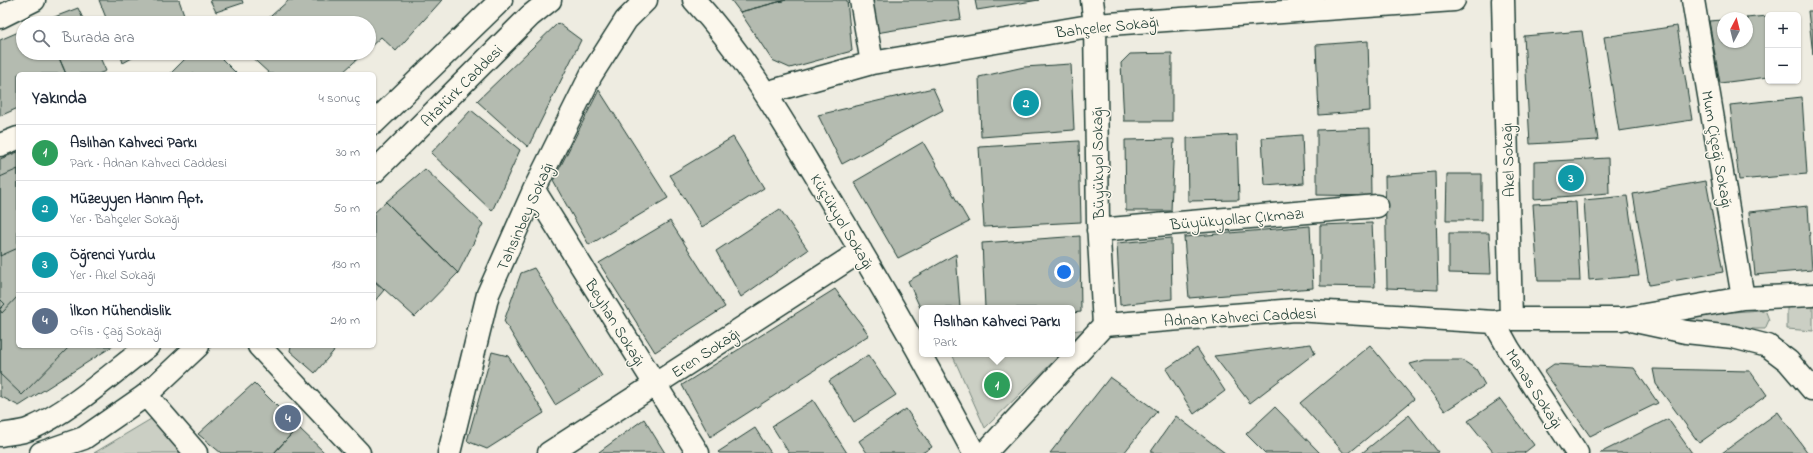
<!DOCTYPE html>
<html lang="tr">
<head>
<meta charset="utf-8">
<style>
	:root { --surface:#fff; --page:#f2f2f3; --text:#1f2937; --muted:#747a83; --line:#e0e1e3; --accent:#1a73e8 }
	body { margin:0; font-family:"Indie Flower",sans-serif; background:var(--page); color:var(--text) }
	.controls { position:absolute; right:12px; top:12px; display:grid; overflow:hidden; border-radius:6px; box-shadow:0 1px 3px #0004 }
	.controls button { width:36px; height:36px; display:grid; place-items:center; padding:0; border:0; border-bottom:1px solid var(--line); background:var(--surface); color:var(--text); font:20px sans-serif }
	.compass { position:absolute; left:1717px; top:12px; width:36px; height:36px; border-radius:50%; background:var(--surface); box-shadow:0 1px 3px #0004; rotate:7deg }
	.you { position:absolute; left:1064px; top:272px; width:14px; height:14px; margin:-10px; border:3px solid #fff; border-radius:50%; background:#1a73e8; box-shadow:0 0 0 6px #1a73e833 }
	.badge { display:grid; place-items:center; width:26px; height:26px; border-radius:50%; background:var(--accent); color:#fff; font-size:13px; font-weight:700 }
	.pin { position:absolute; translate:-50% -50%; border:2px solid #fff; box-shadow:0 1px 4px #0006 }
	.popup { position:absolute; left:919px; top:305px; width:156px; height:52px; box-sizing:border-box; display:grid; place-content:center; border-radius:6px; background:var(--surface); filter:drop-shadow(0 1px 3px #0005); font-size:13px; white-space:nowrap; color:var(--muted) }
	.popup b { font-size:15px; color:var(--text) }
	.popup::after { content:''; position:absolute; left:50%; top:100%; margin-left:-8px; border:8px solid transparent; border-top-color:var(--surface) }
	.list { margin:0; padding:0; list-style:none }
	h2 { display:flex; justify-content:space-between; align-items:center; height:52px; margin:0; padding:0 16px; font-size:17px }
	h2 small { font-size:13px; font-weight:400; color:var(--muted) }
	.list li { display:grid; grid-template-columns:26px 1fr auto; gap:12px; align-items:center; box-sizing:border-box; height:56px; padding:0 16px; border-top:1px solid var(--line) }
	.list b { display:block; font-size:15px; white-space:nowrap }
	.list p { margin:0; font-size:13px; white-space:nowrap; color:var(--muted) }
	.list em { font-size:13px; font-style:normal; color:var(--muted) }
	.icon { flex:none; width:22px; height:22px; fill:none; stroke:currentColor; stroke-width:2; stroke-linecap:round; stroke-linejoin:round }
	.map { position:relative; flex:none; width:1813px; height:453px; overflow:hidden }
	.search { position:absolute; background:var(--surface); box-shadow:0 1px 3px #0004; left:16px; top:16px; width:360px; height:44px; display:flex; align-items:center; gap:10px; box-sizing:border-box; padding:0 14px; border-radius:22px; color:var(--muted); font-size:15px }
	.panel { position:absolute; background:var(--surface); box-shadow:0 1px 3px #0004; left:16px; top:72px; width:360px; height:276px; border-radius:6px }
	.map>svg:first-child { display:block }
</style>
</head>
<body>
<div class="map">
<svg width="1813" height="453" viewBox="0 0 1813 453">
	<rect width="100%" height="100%" fill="#eeece1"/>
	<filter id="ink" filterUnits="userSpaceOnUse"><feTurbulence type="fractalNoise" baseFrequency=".025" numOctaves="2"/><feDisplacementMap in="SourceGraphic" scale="8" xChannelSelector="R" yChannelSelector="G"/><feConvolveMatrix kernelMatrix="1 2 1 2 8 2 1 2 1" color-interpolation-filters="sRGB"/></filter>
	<g filter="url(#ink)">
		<path fill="#cbcfc4" stroke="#75867c" d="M1809 303 1813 304V331L1787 329V308Z
			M1761 310 1766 312 1769 320 1765 329H1750L1686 323 1693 315Z
			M1087 329 1072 344V331Z
			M952 354H1061L985 428Z
			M151 419 184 448 178 453H94Z"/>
		<path fill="#b4bbb0" stroke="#1f3d34" d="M99 0H179L187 23H108Z
			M210 0H242L243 3 216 12Z
			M289 0H442L396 51 381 37 369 48V23H263Z
			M731 0H786L740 12Z
			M786 0H847L852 51 790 68 772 60 740 12Z
			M871 0H958L961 19 876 33Z
			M975 0H1039L977 10Z
			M78 8 85 23H45L44 21Z
			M1808 11H1813V55Z
			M1768 16V77L1720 83 1709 21 1723 20V42H1747V18H1746Z
			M558 23 581 40 528 147 477 101Z
			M1677 26 1692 120 1619 131 1604 37Z
			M23 30V53H57L66 74H18V108L0 116V40Z
			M1582 31 1598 140 1530 144 1524 36Z
			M1368 41 1370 111 1319 115 1316 45Z
			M57 53H98L106 71 98 74H66Z
			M120 53H141L123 63Z
			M191 53H216L237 74H170Z
			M247 53H364L341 74H270Z
			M1172 53V121H1124L1121 63 1130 54Z
			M1071 64 1074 130 981 137 979 77 1024 67Z
			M933 88 943 110 842 164 818 115Z
			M599 90 668 198 589 245 553 181Z
			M1802 97 1807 174 1739 180 1730 105Z
			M471 110 520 150 492 211 431 153Z
			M1370 128 1371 196 1317 195V130Z
			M1237 135 1239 200 1188 201 1187 138Z
			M1302 135 1304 183 1265 186 1262 138Z
			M733 137 764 188 702 227 670 175Z
			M1174 139 1171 211H1126L1125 140Z
			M1079 141 1081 222 984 227 979 147Z
			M923 142 969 222 898 258 854 182Z
			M18 152V346H113L19 406 0 396V159Z
			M1608 158 1609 193 1534 199V162Z
			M18 169V248L0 256V177Z
			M425 169 483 224 458 273 386 202Z
			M1435 172 1438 290 1387 288 1385 176Z
			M1447 174H1482V220H1446Z
			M1706 181 1723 272 1649 285 1633 194Z
			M1627 196 1639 276 1589 280 1584 200Z
			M386 202 458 273 415 317 374 280V213Z
			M1576 202 1580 281H1538L1533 204Z
			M1808 206 1812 270 1755 275 1749 212Z
			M780 209 808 250 741 297 716 251Z
			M670 221 725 307 655 352 599 263Z
			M1372 223 1375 287 1320 286V225Z
			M1310 226 1313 288 1189 298 1184 237Z
			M1449 233H1489L1491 274 1449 273Z
			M1080 236 1081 312 1072 313V308H985L982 243Z
			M1171 238 1172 299 1120 305 1117 243Z
			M956 254 960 308H922V312L908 281Z
			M534 268 602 376 555 405 504 321 521 273Z
			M374 281 384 290 374 302Z
			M835 289 869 335 710 437 682 385Z
			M18 296V346H70L22 395 0 374V310L2 313Z
			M0 299 5 304 0 309Z
			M1311 344 1315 353 1250 403 1214 356Z
			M1370 345 1414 399 1349 453H1344L1300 403Z
			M291 346H338L315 373 290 351Z
			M1197 348 1225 391 1194 414 1166 369Z
			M492 352 508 356 544 413 487 449 467 441Z
			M868 355 896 395 854 422 829 381Z
			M1425 360H1462L1476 369 1485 385 1445 411 1410 364Z
			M1554 364 1634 368 1658 403 1590 436 1544 371Z
			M1653 369 1750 371 1767 395 1699 443 1656 384Z
			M1110 377 1157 411 1124 453H1050Z
			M254 383 298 427 274 453H221L198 434Z
			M1500 399 1534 445 1524 453H1494L1468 421Z
			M813 400 847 453H789L772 426Z
			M1275 407 1320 453H1265L1246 434Z
			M906 409 932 447 922 453H867L859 441Z
			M1778 412 1808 453H1722Z
			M1409 415 1438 452 1436 453H1362Z
			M1176 416 1225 453H1150Z
			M644 419 665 453H599V452Z
			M1668 419 1692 453H1600Z
			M298 427 325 453H274Z
			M755 428 771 453H719L718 452Z"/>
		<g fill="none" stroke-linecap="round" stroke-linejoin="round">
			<defs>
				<path id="minor" d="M694 0C744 54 781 118 819 181 873 270 925 361 974 453
					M861 0 872 63
					M1092 0 1095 25 1098 222 1104 325
					M1503 0 1511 319
					M1693 0 1743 298
					M0 17 34 0
					M765 93 872 63 1095 25 1454 0
					M0 145 18 138
					M534 190 698 453
					M1098 230 1377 206
					M1635 321 1686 332 1733 337 1768 346 1788 361 1812 389
					M1494 322 1509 349 1577 453
					M259 346 359 453
					M146 395 196 453
					M449 453 488 294 534 190 591 75 626 20 646 0
					M549 453 861 251
					M985 453 1104 325 1295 310 1494 322 1511 319H1622L1743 298 1813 295"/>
				<path id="major" d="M374 123 501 0
					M374 172 530 16 550 0
					M0 435C9 433 21 433 30 429 71 411 112 373 148 346
					M41 453 84 438 146 395 198 346"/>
			</defs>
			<use href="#minor" stroke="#1f3d34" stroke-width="25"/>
			<use href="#major" stroke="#1f3d34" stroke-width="25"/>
			<use href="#minor" stroke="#fbf7ec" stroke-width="22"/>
			<use href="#major" stroke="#fbf7ec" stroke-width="22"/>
		</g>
	</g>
	<g text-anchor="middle" stroke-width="3" stroke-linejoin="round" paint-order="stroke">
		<g font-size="16" fill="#1f3d34" stroke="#fbf7ec">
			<text transform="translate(1107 26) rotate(-6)" y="6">Bahçeler Sokağı</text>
			<text transform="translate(461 85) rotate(-45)" y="6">Atatürk Caddesi</text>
			<text transform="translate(1718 149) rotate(80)" y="6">Mum Çiçeği Sokağı</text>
			<text transform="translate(1507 160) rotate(-92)" y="6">Akel Sokağı</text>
			<text transform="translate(1097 163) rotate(-91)" y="6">Büyükyol Sokağı</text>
			<text transform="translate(524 216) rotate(-66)" y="6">Tahsinbey Sokağı</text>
			<text transform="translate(1237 218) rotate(-5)" y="6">Büyükyollar Çıkmazı</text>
			<text transform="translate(843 221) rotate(59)" y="6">Küçükyol Sokağı</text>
			<text transform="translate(1240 316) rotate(-3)" y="6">Adnan Kahveci Caddesi</text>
			<text transform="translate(616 322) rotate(58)" y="6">Beyhan Sokağı</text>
			<text transform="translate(705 352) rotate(-33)" y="6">Eren Sokağı</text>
			<text transform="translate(1535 388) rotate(57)" y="6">Manas Sokağı</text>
		</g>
	</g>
</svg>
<div class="controls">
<button>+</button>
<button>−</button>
</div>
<svg class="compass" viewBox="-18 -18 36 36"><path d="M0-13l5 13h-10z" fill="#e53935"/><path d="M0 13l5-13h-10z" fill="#747a83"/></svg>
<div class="you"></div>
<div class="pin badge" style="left:997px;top:385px;background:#2e9e5b">1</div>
<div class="popup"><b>Aslıhan Kahveci Parkı</b>Park</div>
<div class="pin badge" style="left:1026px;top:103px;background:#0f9aa8">2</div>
<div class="pin badge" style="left:1571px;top:178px;background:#0f9aa8">3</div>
<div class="pin badge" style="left:288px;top:418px;background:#5c6f8a">4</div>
<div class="search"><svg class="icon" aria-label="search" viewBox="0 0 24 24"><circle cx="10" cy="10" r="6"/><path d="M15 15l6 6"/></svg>Burada ara</div>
<section class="panel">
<h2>Yakında<small>4 sonuç</small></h2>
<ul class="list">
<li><span class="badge" style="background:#2e9e5b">1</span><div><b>Aslıhan Kahveci Parkı</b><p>Park · Adnan Kahveci Caddesi</p></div><em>30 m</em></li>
<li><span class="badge" style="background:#0f9aa8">2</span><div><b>Müzeyyen Hanım Apt.</b><p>Yer · Bahçeler Sokağı</p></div><em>50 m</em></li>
<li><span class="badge" style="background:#0f9aa8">3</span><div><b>Öğrenci Yurdu</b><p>Yer · Akel Sokağı</p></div><em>130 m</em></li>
<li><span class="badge" style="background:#5c6f8a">4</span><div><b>İlkon Mühendislik</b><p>Ofis · Çağ Sokağı</p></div><em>210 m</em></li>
</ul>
</section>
</div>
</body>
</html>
